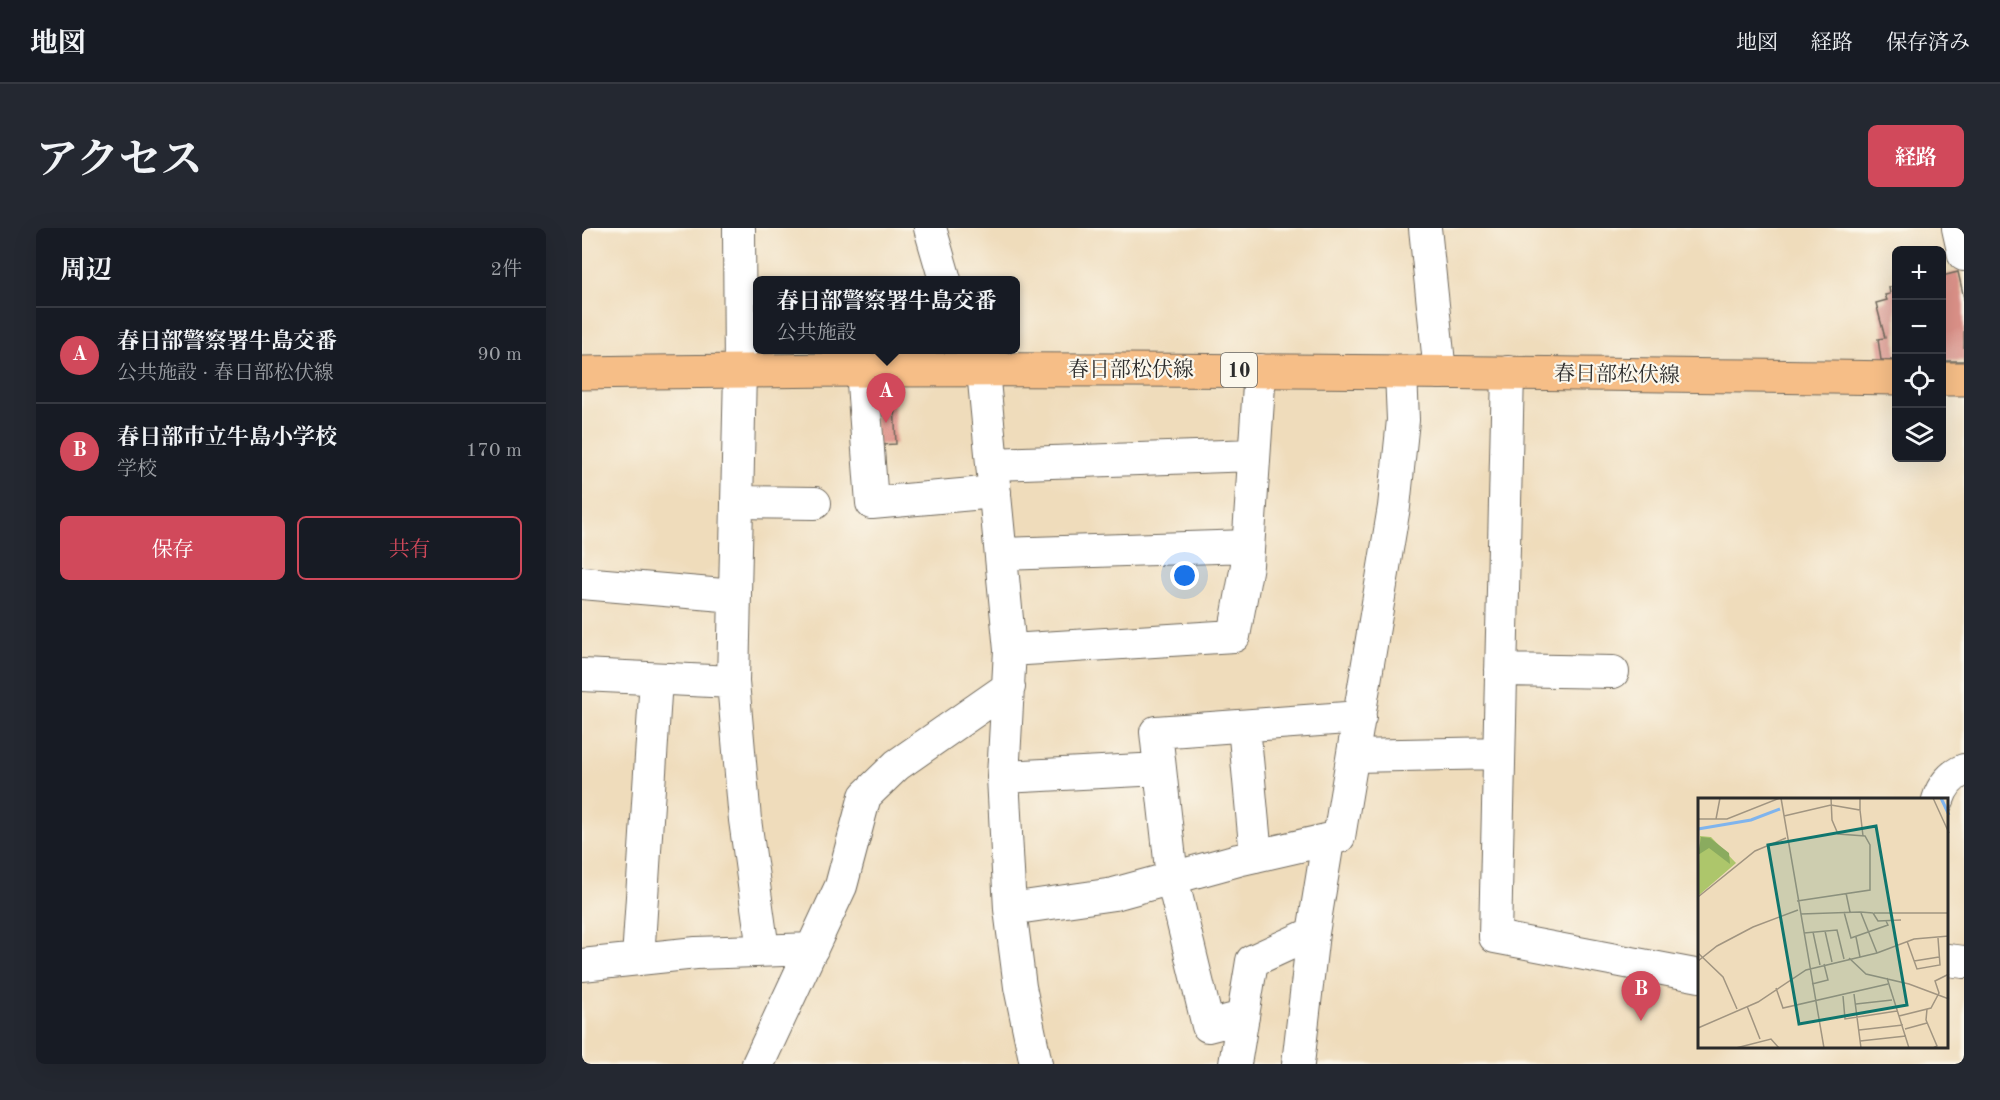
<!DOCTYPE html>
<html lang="ja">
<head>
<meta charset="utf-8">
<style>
	:root { --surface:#171b24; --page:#242831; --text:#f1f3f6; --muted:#9ea1a6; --line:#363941; --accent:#d1495b }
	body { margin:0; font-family:"Old Standard TT","Noto Serif JP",serif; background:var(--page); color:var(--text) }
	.controls { position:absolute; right:18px; top:18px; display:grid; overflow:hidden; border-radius:9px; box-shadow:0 6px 24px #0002 }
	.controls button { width:54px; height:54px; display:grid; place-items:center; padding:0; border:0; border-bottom:2px solid var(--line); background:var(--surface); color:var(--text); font:30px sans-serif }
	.you { position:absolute; left:603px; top:348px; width:21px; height:21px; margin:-15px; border:4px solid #fff; border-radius:50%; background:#1a73e8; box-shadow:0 0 0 9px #1a73e833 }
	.badge { display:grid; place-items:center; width:39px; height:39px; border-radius:50%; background:var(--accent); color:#fff; font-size:20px; font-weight:700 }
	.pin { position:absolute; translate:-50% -50px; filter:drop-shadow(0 2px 3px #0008) }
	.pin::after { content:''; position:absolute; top:32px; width:21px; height:18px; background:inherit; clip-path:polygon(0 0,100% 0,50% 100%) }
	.popup { position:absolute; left:171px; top:48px; width:267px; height:78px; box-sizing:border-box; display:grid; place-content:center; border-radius:9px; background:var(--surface); filter:drop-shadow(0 2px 4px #0005); font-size:20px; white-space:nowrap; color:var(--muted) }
	.popup b { font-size:22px; color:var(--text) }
	.popup::after { content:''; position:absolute; left:50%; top:100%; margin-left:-12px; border:12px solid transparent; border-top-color:var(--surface) }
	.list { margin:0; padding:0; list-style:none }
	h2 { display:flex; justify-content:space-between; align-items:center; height:78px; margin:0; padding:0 24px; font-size:26px }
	h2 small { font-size:20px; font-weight:400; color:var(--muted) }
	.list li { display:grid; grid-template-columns:39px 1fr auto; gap:18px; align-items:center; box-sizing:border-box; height:96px; padding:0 24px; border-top:2px solid var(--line) }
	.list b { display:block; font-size:22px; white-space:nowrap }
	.list p { margin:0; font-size:20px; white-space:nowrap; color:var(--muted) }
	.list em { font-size:20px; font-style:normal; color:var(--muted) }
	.actions { display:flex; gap:12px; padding:18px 24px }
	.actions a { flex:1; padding:14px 0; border:2px solid var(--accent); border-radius:9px; text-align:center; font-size:21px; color:var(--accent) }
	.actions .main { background:var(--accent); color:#fff }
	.icon { flex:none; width:33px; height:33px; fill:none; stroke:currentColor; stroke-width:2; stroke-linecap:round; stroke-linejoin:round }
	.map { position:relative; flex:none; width:1382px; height:836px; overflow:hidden; border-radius:9px }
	header { display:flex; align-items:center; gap:36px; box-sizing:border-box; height:84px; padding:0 30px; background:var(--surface); border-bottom:2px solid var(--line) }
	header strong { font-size:28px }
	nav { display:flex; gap:33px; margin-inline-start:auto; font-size:21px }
	.intro { display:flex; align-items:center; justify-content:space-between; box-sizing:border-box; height:144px; padding:0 36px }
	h1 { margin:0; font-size:42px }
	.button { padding:15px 27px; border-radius:9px; background:var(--accent); color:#fff; font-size:21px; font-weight:700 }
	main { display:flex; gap:36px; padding:0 36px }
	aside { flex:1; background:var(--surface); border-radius:9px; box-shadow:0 6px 24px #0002 }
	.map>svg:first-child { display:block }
</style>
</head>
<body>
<header>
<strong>地図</strong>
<nav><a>地図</a><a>経路</a><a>保存済み</a></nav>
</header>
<div class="intro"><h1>アクセス</h1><a class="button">経路</a></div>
<main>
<aside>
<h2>周辺<small>2件</small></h2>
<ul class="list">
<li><span class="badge">A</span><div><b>春日部警察署牛島交番</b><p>公共施設 · 春日部松伏線</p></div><em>90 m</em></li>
<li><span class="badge">B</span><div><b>春日部市立牛島小学校</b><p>学校</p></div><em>170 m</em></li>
</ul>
<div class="actions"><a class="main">保存</a><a>共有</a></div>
</aside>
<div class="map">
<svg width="1382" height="836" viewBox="0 0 1382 836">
	<rect width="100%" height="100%" fill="#fbf7ec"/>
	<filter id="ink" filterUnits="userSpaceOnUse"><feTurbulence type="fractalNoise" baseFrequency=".0167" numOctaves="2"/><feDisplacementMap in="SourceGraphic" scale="12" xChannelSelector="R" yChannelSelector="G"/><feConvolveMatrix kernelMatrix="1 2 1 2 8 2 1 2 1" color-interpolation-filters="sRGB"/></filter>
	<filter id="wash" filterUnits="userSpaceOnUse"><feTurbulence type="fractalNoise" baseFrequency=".008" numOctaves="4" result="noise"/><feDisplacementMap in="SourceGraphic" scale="24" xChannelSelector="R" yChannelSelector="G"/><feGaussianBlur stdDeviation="1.35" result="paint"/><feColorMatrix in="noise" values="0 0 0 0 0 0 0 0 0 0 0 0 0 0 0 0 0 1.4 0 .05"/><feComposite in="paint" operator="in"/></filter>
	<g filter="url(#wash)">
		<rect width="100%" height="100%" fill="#efdcbb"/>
		<g id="blocks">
			<path fill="#dd9289" d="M1376 44 1382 70V133H1360V48Z
				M1314 58V132H1299L1296 111 1303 110 1294 75 1305 72 1303 67 1308 66 1307 59Z
				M312 174 314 216 295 217 292 175Z"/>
		</g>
	</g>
	<g filter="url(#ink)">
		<use href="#blocks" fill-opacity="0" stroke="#70695d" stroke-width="1.5"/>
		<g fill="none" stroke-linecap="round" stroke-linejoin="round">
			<defs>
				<path id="minor" d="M157 0 158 143 151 454 163 592 181 722
					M348 0 363 52
					M843 0 858 145
					M1376 0 1382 27
					M399 122 428 422 421 549 428 681 438 759 454 836
					M280 142 290 275 413 264
					M926 144 913 709 1118 748
					M410 236 672 227
					M155 274 233 275
					M419 326 666 318
					M0 355 153 368
					M428 422 652 408 665 337 678 142
					M919 442 1031 444
					M0 447 151 454
					M662 498 674 628
					M771 528 917 525
					M421 549 578 541
					M1356 572C1360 559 1369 547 1382 542
					M428 681 532 666 656 632 757 609 812 279 821 192 819 144
					M56 731 74 451
					M1366 732 1382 734
					M0 737 114 725 230 721
					M661 789 626 798 590 650 574 504 778 489
					M176 836 259 658 283 568 315 537 427 459
					M653 836 670 733 731 705 746 613
					M716 836 731 705"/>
				<path id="major" d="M0 145C438 138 876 144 1314 150
					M1360 151H1382"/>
			</defs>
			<use href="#minor" stroke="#70695d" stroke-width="34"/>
			<use href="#major" stroke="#70695d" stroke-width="35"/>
			<use href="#minor" stroke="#fff" stroke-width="32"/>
			<use href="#major" stroke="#f6be87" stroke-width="33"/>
		</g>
	</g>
	<g text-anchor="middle" stroke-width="4.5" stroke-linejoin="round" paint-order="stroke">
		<rect fill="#fbf7ec" stroke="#696865" stroke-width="1.5" x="639" y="125" width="36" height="34" rx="4.5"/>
		<g font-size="20" font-weight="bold" fill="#2b2b2b">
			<text x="657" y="149">10</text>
		</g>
		<g font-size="21" fill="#2b2b2b" stroke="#fbf7ec">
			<text x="549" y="148">春日部松伏線</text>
			<text transform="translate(1035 146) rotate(1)" y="7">春日部松伏線</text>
		</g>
	</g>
	<g transform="translate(1116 570)">
		<rect width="250" height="250" fill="#efdcbb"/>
		<path d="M2 38 13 39 38 65 0 98Z" fill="#adc66b"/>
		<path d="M3 39 12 40 31 55 32 66 11 50 0 57Z" fill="#8aab5f"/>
		<path fill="none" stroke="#7fb4ed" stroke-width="3" d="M243 0 251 17M0 31 53 22 82 11"/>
		<path fill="none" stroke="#a19581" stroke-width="1.5" d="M83 0 126 250M235 0 251 35M162 12 165 38M86 18 133 7 162 12V0M0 21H29L82 0M18 21 22 0M148 95 152 114M0 99 57 53 88 40M99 103 172 92V47L167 38 140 36 134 22 133 0M146 114 153 140 190 127 188 123M163 115 179 155M176 115H251M103 116 162 114 175 115 180 123 203 122M127 133 134 164M115 134 122 167M106 135 139 132 146 161M158 139 162 159M209 143 219 171 242 167 240 140M0 155 25 179 39 211M151 160 168 176 211 186 251 201M0 163 19 148 55 129 100 112M216 163 241 159M189 180 211 250M114 186 130 182 126 166M78 190 85 210 190 186M156 196 163 250M145 198 147 221 199 213M158 206 194 202M49 208 62 241M229 211 228 222 239 248 235 250M201 218 233 210 241 195 237 183 251 176M0 230 60 204 108 172 179 155 216 141 251 138M207 231 229 225M161 232 205 227M162 243 208 238M38 250 73 241 81 250"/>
		<path fill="#0f766e" fill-opacity="0.15" stroke="#0f766e" stroke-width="3" d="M178 28 209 207 101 226 70 47Z"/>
		<rect width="250" height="250" fill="none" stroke="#2b2b2b" stroke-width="3"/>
	</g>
</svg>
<div class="controls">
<button>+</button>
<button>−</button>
<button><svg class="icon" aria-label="locate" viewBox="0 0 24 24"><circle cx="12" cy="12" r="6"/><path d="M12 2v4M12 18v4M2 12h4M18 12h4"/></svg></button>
<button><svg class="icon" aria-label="layers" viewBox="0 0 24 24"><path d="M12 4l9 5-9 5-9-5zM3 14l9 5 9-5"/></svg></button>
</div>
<div class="you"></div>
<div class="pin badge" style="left:304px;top:195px">A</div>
<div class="popup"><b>春日部警察署牛島交番</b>公共施設</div>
<div class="pin badge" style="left:1059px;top:793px">B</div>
</div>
</main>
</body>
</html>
